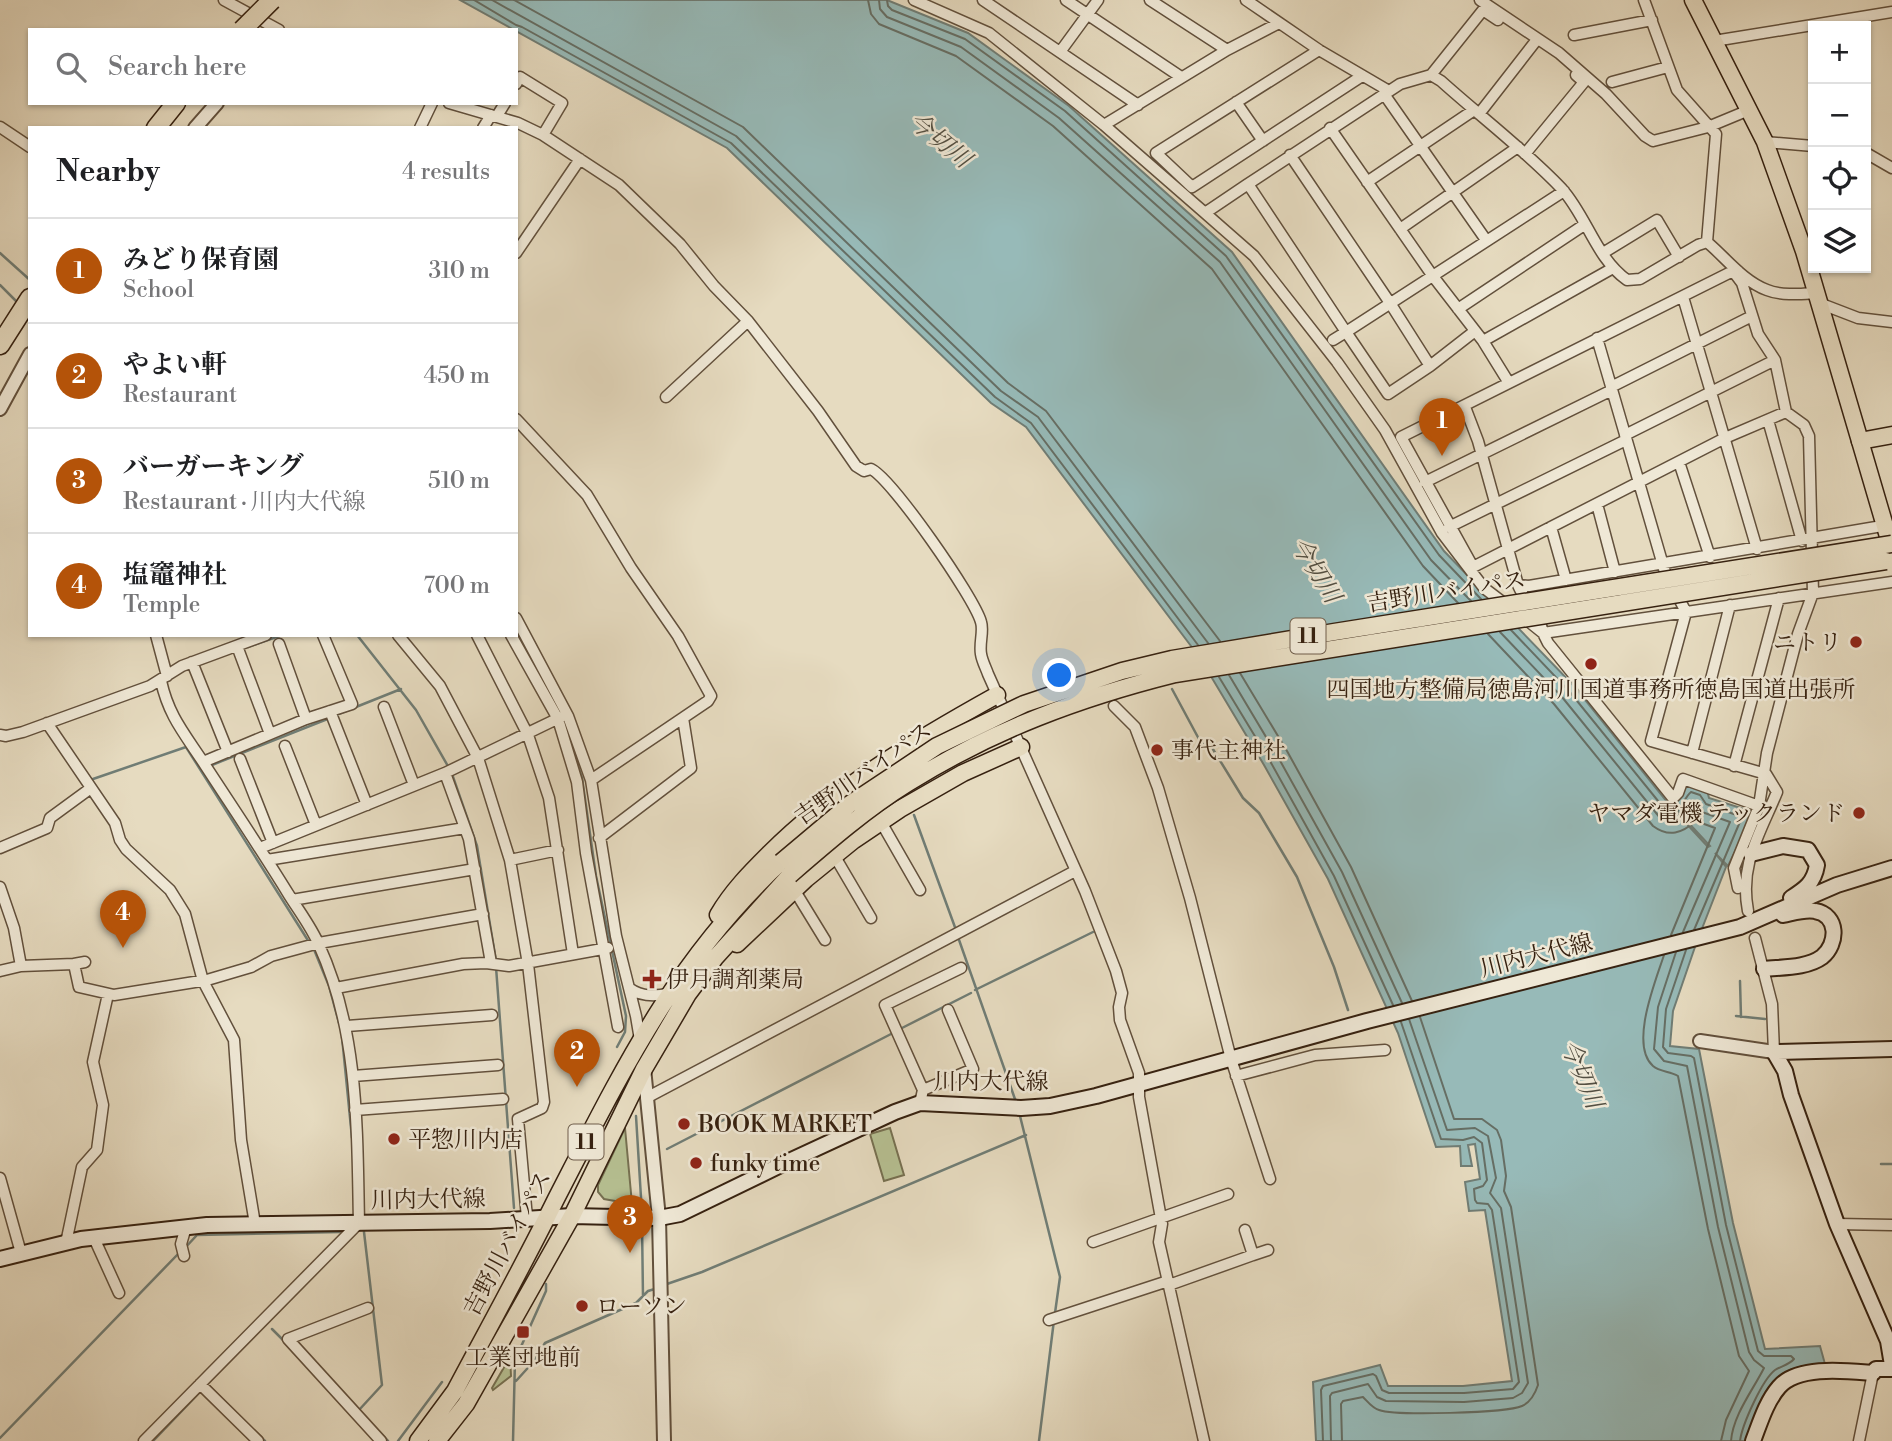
<!DOCTYPE html>
<html lang="en">
<head>
<meta charset="utf-8">
<style>
	:root { --surface:#fff; --page:#f6f6f6; --text:#202124; --muted:#757577; --line:#e0e0e0; --accent:#b45309 }
	body { margin:0; font-family:"Libre Bodoni","Noto Serif JP",serif; background:var(--page); color:var(--text) }
	.controls { position:absolute; right:21px; top:21px; display:grid; overflow:hidden; border-radius:0px; box-shadow:0 2px 5px #0004 }
	.controls button { width:63px; height:63px; display:grid; place-items:center; padding:0; border:0; border-bottom:2px solid var(--line); background:var(--surface); color:var(--text); font:35px sans-serif }
	.you { position:absolute; left:1060px; top:676px; width:24px; height:24px; margin:-18px; border:5px solid #fff; border-radius:50%; background:#1a73e8; box-shadow:0 0 0 10px #1a73e833 }
	.badge { display:grid; place-items:center; width:46px; height:46px; border-radius:50%; background:var(--accent); color:#fff; font-size:23px; font-weight:700 }
	.pin { position:absolute; translate:-50% -58px; filter:drop-shadow(0 2px 4px #0008) }
	.pin::after { content:''; position:absolute; top:37px; width:24px; height:21px; background:inherit; clip-path:polygon(0 0,100% 0,50% 100%) }
	.list { margin:0; padding:0; list-style:none }
	h2 { display:flex; justify-content:space-between; align-items:center; height:91px; margin:0; padding:0 28px; font-size:30px }
	h2 small { font-size:23px; font-weight:400; color:var(--muted) }
	.list li { display:grid; grid-template-columns:46px 1fr auto; gap:21px; align-items:center; box-sizing:border-box; height:105px; padding:0 28px; border-top:2px solid var(--line) }
	.list b { display:block; font-size:26px; white-space:nowrap }
	.list p { margin:0; font-size:23px; white-space:nowrap; color:var(--muted) }
	.list em { font-size:23px; font-style:normal; color:var(--muted) }
	.icon { flex:none; width:38px; height:38px; fill:none; stroke:currentColor; stroke-width:2; stroke-linecap:round; stroke-linejoin:round }
	.map { position:relative; flex:none; width:1892px; height:1441px; overflow:hidden }
	.search { position:absolute; background:var(--surface); box-shadow:0 2px 5px #0004; left:28px; top:28px; width:490px; height:77px; display:flex; align-items:center; gap:18px; box-sizing:border-box; padding:0 24px; border-radius:0px; color:var(--muted); font-size:26px }
	.panel { position:absolute; background:var(--surface); box-shadow:0 2px 5px #0004; left:28px; top:126px; width:490px; height:511px; border-radius:0px }
	.map>svg:first-child { display:block }
</style>
</head>
<body>
<div class="map">
<svg width="1892" height="1441" viewBox="0 0 1892 1441">
	<rect width="100%" height="100%" fill="#e6dbc0"/>
	<filter id="stains"><feTurbulence type="fractalNoise" baseFrequency=".00286" numOctaves="4"/><feColorMatrix values="0 0 0 0 .2 0 0 0 0 .09 0 0 0 0 .02 0 0 0 .5 -.17"/></filter>
	<radialGradient id="worn" r=".72"><stop offset=".6" stop-color="#630" stop-opacity="0"/><stop offset="1" stop-color="#630" stop-opacity=".3"/></radialGradient>
	<path fill="#b6c092" stroke="#767051" stroke-width="2" d="M625 1128 632 1204 604 1199 598 1192V1185Z
		M890 1128 904 1175 884 1181 870 1134Z
		M510 1357 511 1376 493 1390 492 1388Z"/>
	<path fill="#97bab8" stroke="#707d75" stroke-width="2" d="M460 0H887L968 33 1069 106 1232 252 1444 551 1574 686 1672 808 1708 847 1710 846 1673 806 1686 783 1707 790 1709 798 1754 812 1728 866 1715 853 1726 867 1696 944 1673 1011 1670 1046 1699 1049 1733 1223 1765 1349 1820 1346 1825 1364C1810 1365 1790 1366 1778 1377 1762 1391 1753 1421 1746 1441H1316L1313 1382 1380 1365 1388 1386H1463L1512 1381 1485 1210 1469 1211 1465 1182 1480 1179 1475 1144 1468 1145 1472 1166H1461L1460 1146 1436 1147 1398 1033 1328 879 1264 765 1200 658 1026 427 991 403 727 148Z"/>
	<g fill="none" stroke-linecap="round" stroke-linejoin="round">
		<path stroke="#666e64" stroke-width="2" d="M474 0 516 25 522 27 731 143 995 397 1031 423 1198 645
			M492 0 736 136 1001 391 1038 417 1208 643
			M514 0 743 127 1008 383 1046 411 1220 641
			M868 0 871 14 879 24 956 56 1053 126 1212 269 1423 566 1458 603
			M879 0 880 9 887 17 961 47 1059 118 1220 262 1431 560 1471 601
			M887 0 888 6 892 10 965 39 1065 111 1226 256 1439 555 1481 599
			M1511 630 1569 691 1667 812C1681 818 1682 799 1691 792L1700 795 1706 804 1742 817 1694 930
			M1500 632 1562 697 1661 819C1679 828 1683 815 1694 806L1702 812 1730 822 1683 932
			M1488 634 1554 704 1653 826C1669 838 1682 833 1696 821L1715 828 1671 935
			M1240 673 1287 751 1351 867 1412 1001
			M1229 675 1278 757 1342 872 1402 1003
			M1219 677 1270 761 1334 876 1393 1005
			M1686 950 1666 1009 1663 1047 1668 1053 1691 1056 1694 1058 1726 1225 1758 1351 1764 1356H1791L1794 1359C1789 1365 1781 1366 1775 1370 1762 1380 1742 1425 1740 1441
			M1676 952 1658 1007 1654 1049 1664 1061 1687 1066 1718 1227 1749 1352 1754 1360 1764 1368C1753 1390 1733 1415 1731 1441
			M1664 955C1656 980 1629 1045 1653 1066 1660 1072 1670 1071 1678 1076L1708 1229 1739 1356 1749 1371 1726 1420 1721 1441
			M1323 1441 1321 1390 1323 1386 1373 1374 1376 1376 1382 1390 1389 1393H1464L1513 1389 1519 1382 1492 1210 1488 1204 1477 1203 1475 1200 1474 1189 1483 1186 1487 1180 1482 1143 1474 1137 1463 1140 1441 1139 1401 1022
			M1331 1441 1330 1396 1332 1393 1368 1384 1377 1397 1386 1401 1464 1402 1513 1398 1522 1393 1528 1383 1501 1208 1490 1193 1496 1178 1488 1136 1475 1128 1447 1130 1409 1019
			M1342 1441 1341 1404 1343 1401 1363 1397C1368 1402 1372 1408 1379 1410 1395 1416 1506 1413 1522 1406 1531 1402 1535 1394 1538 1385L1511 1207 1504 1191 1506 1176 1501 1140 1497 1130 1482 1119H1454L1420 1017"/>
		<path stroke="#707d75" stroke-width="2.5" d="M0 253 30 280
			M0 285 17 302
			M516 632 557 707
			M357 635 416 710 449 768
			M248 647 282 635
			M1172 689 1200 741 1211 746 1243 798 1259 813 1297 877 1334 967 1348 1010
			M336 715 401 689
			M569 739 582 778 596 876 626 1016 625 1032 617 1047
			M212 765 330 718
			M452 774 477 846 496 961
			M93 779 186 747 309 942
			M914 815 956 930
			M958 937 1016 1102
			M313 947 329 986 339 1023
			M496 967 514 1208
			M1740 981 1741 1017
			M975 990 1093 932
			M1736 1016 1765 1019
			M902 1028 971 993
			M342 1037 352 1138
			M1019 1112 1060 1277 1055 1313
			M636 1116 642 1214
			M667 1149 893 1033
			M1881 1164H1892
			M642 1224 643 1297
			M184 1249 197 1235 340 1232
			M664 1285 702 1272 1026 1135
			M272 1329 286 1343
			M516 1381 535 1360 545 1343 636 1303 648 1291 658 1288
			M209 1386 265 1441
			M359 1410 382 1385 364 1232
			M382 1435 388 1441
			M0 1438 179 1253
			M153 1441 199 1393
			M398 1441 442 1382
			M513 1441 515 1360 546 1291V1284
			M1039 1441 1054 1320"/>
		<defs>
			<path id="minor" d="M224 0 279 30
				M914 0 989 33 1104 125 1227 50 1279 23
				M983 0 1138 105
				M1066 0 1181 77
				M1150 0 1227 50
				M1246 0 1319 50 1389 91
				M1480 0 1559 53 1606 94 1645 136 1653 141 1708 127 1749 110
				M1644 0 1677 90 1716 134 1707 242
				M1574 35 1652 20
				M1714 41 1892 12
				M1319 50 1156 153 1192 187 1362 76
				M1060 52 1098 0
				M1431 75 1483 10 1498 20
				M1612 82 1668 67
				M516 84 520 77 562 103 543 135
				M1384 94 1486 240
				M1236 102 1263 141
				M449 103 518 123 543 135 619 185 680 244 714 286 748 321 818 411 856 466 864 471 871 469C892 479 974 597 981 622 984 631 979 643 981 654 982 661 986 668 988 674L1085 891 1116 971 1122 993 1119 1007 1120 1020 1139 1073V1097L1162 1224 1159 1242 1204 1441
				M1479 114 1535 42
				M497 116 505 103
				M1104 125 1205 213 1248 184
				M0 127 30 147
				M420 128 432 103
				M483 128 491 115
				M1330 128 1432 275 1483 341 1509 383
				M1765 142 1813 146
				M1866 153 1892 168
				M1525 154 1584 82 1576 75
				M1290 155 1390 303 1430 366
				M1367 182 1474 110
				M1564 191 1346 332 1248 184 1400 84 1431 75 1441 81C1481 117 1525 150 1562 189 1587 217 1596 258 1627 280L1640 279 1698 245 1707 242C1726 258 1743 281 1767 290 1782 296 1801 294 1816 293
				M1205 213 1254 256 1337 362 1385 430 1442 533 1484 588 1505 604
				M1400 229 1518 147
				M516 253 580 159
				M1603 253 1657 220 1679 257
				M1738 271H1733L1401 437 1473 567 1725 438 1786 412
				M1683 297 1757 549
				M1819 303 1858 318 1892 322
				M1458 309 1584 225
				M1597 338 1665 572 1686 612 1651 741 1766 774 1777 792C1760 834 1739 864 1748 911
				M1333 340 1346 332 1388 394 1430 366 1475 331
				M1483 341 1613 268
				M1611 387 1752 316
				M666 397 748 321
				M1465 407 1478 441 1518 585C1525 602 1540 616 1543 633L1892 582
				M516 419 587 495 631 568 678 636 711 696 708 701 591 780
				M1768 420 1802 541
				M1625 435 1775 360
				M1679 462 1710 557
				M1425 482 1612 390
				M1597 504 1615 572
				M1449 527 1626 440
				M1551 527 1566 580
				M1518 585 1529 586 1888 525
				M1523 617 1543 633 1548 643 1673 798 1678 793 1683 779 1759 806 1767 753 1798 634 1813 593 1809 436 1804 425 1786 412 1775 360 1758 334 1742 283 1733 271
				M516 618 568 716 591 780 616 936 636 1016 640 1040
				M156 635 167 676
				M398 635 440 686 478 758 510 860
				M477 635 528 735 549 798 573 954
				M511 635 558 719 577 782 586 853 618 1027
				M279 644 306 719
				M237 646 270 734
				M192 662 228 752
				M1114 706 1135 727 1158 788 1190 898 1231 1059 1270 1179
				M384 707 414 785
				M330 711 367 805
				M47 723 115 823 120 840 126 849 170 890 185 914 203 981 234 1040 241 1140 255 1224
				M0 735 6 736 23 732 150 686 182 666 266 635
				M285 746 316 825
				M1692 753 1730 605
				M240 759 273 843
				M203 762 306 719 352 704 323 635
				M1734 766 1779 598
				M445 773 469 839 491 963
				M881 822 920 890
				M599 838 691 768 683 718
				M0 848 47 828 50 818 91 788
				M260 848 445 773 561 717
				M834 855 871 918
				M267 860 465 828
				M0 887 14 928 21 966
				M1738 888 1734 868 1759 806
				M795 891 825 940
				M292 900 475 869
				M1755 938 1772 1004 1774 1052
				M74 964 85 962
				M0 971 21 966 74 964 79 987 114 995 207 980 251 967 271 956 319 943 483 914
				M336 988 463 964 486 963 509 966 608 948
				M629 988C642 997 655 997 670 993
				M347 1026 492 1015
				M353 1076 498 1065
				M1236 1076 1315 1055 1385 1050
				M923 1090 973 1069 948 1010
				M648 1097 1075 871
				M920 1103 923 1090 885 1005 961 968
				M355 1110 503 1099
				M0 1178 21 1253
				M527 1218 518 1119 542 1108 544 1102 528 964 510 860 558 850
				M1837 1224 1892 1225
				M94 1238 119 1293
				M1093 1242 1228 1194
				M66 1243 82 1167 97 1150 103 1105 93 1062 108 994
				M1253 1255 1268 1250
				M184 1256 181 1244 186 1227
				M1169 1285 1253 1255 1245 1230
				M368 1308 288 1339 381 1441
				M1049 1320 1168 1281
				M200 1384 258 1441
				M144 1441 359 1223C357 1129 359 1032 319 945 312 928 299 911 289 895 262 851 233 808 205 765 185 734 169 717 161 681
				M1859 1441 1873 1373"/>
			<path id="tertiary" d="M195 128 217 103
				M0 409 30 354
				M1700 1041 1774 1052
				M644 1068 659 1218 664 1441"/>
			<path id="secondary" d="M1751 854 1783 846 1808 850 1817 865C1814 883 1805 889 1791 898
				M1764 969C1783 967 1807 968 1822 957 1838 944 1839 915 1815 911 1805 909 1793 913 1783 915
				M1892 1049 1774 1052 1785 1071 1791 1095 1837 1224 1888 1341 1892 1365
				M0 1259 81 1239 207 1225 490 1221 572 1216 659 1218 680 1214 787 1162 895 1112 920 1103 1021 1108 1050 1106 1096 1096 1367 1021 1740 927 1837 885 1892 868
				M1753 1441C1760 1423 1766 1402 1779 1387 1798 1365 1847 1371 1873 1373L1876 1369H1892"/>
			<path id="primary" d="M1693 0 1765 142 1804 251 1860 441"/>
			<path id="trunk" d="M1892 435 1860 441 1892 550
				M718 915C732 891 750 873 769 854 835 788 916 740 997 695
				M737 944 806 879 854 840 900 809 963 773 1021 747
				M418 1441 455 1391C489 1327 524 1264 556 1199 621 1073 675 960 781 862
				M437 1441 466 1404 572 1216 644 1069 688 994 715 958 790 875"/>
			<path id="motorway" d="M156 128 176 103
				M0 345 30 298"/>
		</defs>
		<use href="#minor" stroke="#62503c" stroke-width="13"/>
		<use href="#tertiary" stroke="#62503c" stroke-width="16"/>
		<use href="#secondary" stroke="#362110" stroke-width="18"/>
		<use href="#primary" stroke="#362110" stroke-width="19"/>
		<use href="#trunk" stroke="#362110" stroke-width="19"/>
		<use href="#motorway" stroke="#362110" stroke-width="21"/>
		<use href="#minor" stroke="#efe8d6" stroke-width="10"/>
		<use href="#tertiary" stroke="#efe8d6" stroke-width="12"/>
		<use href="#secondary" stroke="#efe8d6" stroke-width="14"/>
		<use href="#primary" stroke="#e6dbc0" stroke-width="16"/>
		<use href="#trunk" stroke="#e6dbc0" stroke-width="16"/>
		<use href="#motorway" stroke="#e6dbc0" stroke-width="18"/>
		<defs>
			<path id="trunk-bridge" d="M781 862 850 804 937 746 1024 704 1122 671 1172 659 1334 632 1892 544
				M790 875C827 843 866 809 908 783 993 730 1079 698 1175 674L1886 561"/>
			<path id="motorway-bridge" d="M242 30 272 0"/>
		</defs>
		<use href="#trunk-bridge" stroke="#362110" stroke-width="19" stroke-linecap="butt"/>
		<use href="#motorway-bridge" stroke="#362110" stroke-width="21" stroke-linecap="butt"/>
		<use href="#trunk-bridge" stroke="#e6dbc0" stroke-width="16"/>
		<use href="#motorway-bridge" stroke="#e6dbc0" stroke-width="18"/>
	</g>
	<g fill="#8f2418" stroke="#efe8d6" stroke-width="2.5">
		<circle cx="1856" cy="642" r="7"/>
		<circle cx="1591" cy="664" r="7"/>
		<circle cx="1157" cy="750" r="7"/>
		<circle cx="1859" cy="813" r="7"/>
		<path d="M648.5 968.5h7v7h7v7h-7v7h-7v-7h-7v-7h7z"/>
		<circle cx="684" cy="1124" r="7"/>
		<circle cx="394" cy="1139" r="7"/>
		<circle cx="696" cy="1163" r="7"/>
		<circle cx="582" cy="1306" r="7"/>
		<rect x="516" y="1325" width="14" height="14" rx="3.5"/>
	</g>
	<g text-anchor="middle" stroke-width="5" stroke-linejoin="round" paint-order="stroke">
		<g fill="#efe8d6" stroke="#6e5d4b" stroke-width="2">
			<rect x="1290.5" y="618.5" width="35" height="35" rx="5"/>
			<rect x="568.5" y="1124.5" width="35" height="35" rx="5"/>
		</g>
		<g font-size="21" font-weight="bold" fill="#362110">
			<text x="1308" y="643">11</text>
			<text x="586" y="1149">11</text>
		</g>
		<g font-size="23" fill="#362110" stroke="#efe8d6">
			<text transform="translate(1446 591) rotate(-9)" y="8">吉野川バイパス</text>
			<text transform="translate(863 773) rotate(-35)" y="8">吉野川バイパス</text>
			<text transform="translate(1536 955) rotate(-14)" y="8">川内大代線</text>
			<text x="991" y="1089">川内大代線</text>
			<text transform="translate(428 1199) rotate(-1)" y="8">川内大代線</text>
			<text transform="translate(507 1243) rotate(-62)" y="8">吉野川バイパス</text>
		</g>
		<g font-size="23" fill="#362110" stroke="#efe8d6" text-anchor="start">
			<text x="1842" y="650" text-anchor="end">ニトリ</text>
			<text x="1591" y="697" text-anchor="middle">四国地方整備局徳島河川国道事務所徳島国道出張所</text>
			<text x="1171" y="758">事代主神社</text>
			<text x="1845" y="821" text-anchor="end">ヤマダ電機 テックランド</text>
			<text x="666" y="987">伊月調剤薬局</text>
			<text x="698" y="1132">BOOK MARKET</text>
			<text x="408" y="1147">平惣川内店</text>
			<text x="710" y="1171">funky time</text>
			<text x="596" y="1314">ローソン</text>
			<text x="523" y="1365" text-anchor="middle">工業団地前</text>
		</g>
		<g font-size="24" font-style="italic" fill="#534f42" stroke="#efe8d6">
			<text transform="translate(940 140) rotate(39)" y="8">今切川</text>
			<text transform="translate(1316 570) rotate(58)" y="8">今切川</text>
			<text transform="translate(1582 1074) rotate(67)" y="8">今切川</text>
		</g>
	</g>
	<rect width="100%" height="100%" filter="url(#stains)"/>
	<rect width="100%" height="100%" fill="url(#worn)"/>
</svg>
<div class="controls">
<button>+</button>
<button>−</button>
<button><svg class="icon" aria-label="locate" viewBox="0 0 24 24"><circle cx="12" cy="12" r="6"/><path d="M12 2v4M12 18v4M2 12h4M18 12h4"/></svg></button>
<button><svg class="icon" aria-label="layers" viewBox="0 0 24 24"><path d="M12 4l9 5-9 5-9-5zM3 14l9 5 9-5"/></svg></button>
</div>
<div class="you"></div>
<div class="pin badge" style="left:1442px;top:456px">1</div>
<div class="pin badge" style="left:577px;top:1087px">2</div>
<div class="pin badge" style="left:630px;top:1253px">3</div>
<div class="pin badge" style="left:123px;top:948px">4</div>
<div class="search"><svg class="icon" aria-label="search" viewBox="0 0 24 24"><circle cx="10" cy="10" r="6"/><path d="M15 15l6 6"/></svg>Search here</div>
<section class="panel">
<h2>Nearby<small>4 results</small></h2>
<ul class="list">
<li><span class="badge">1</span><div><b>みどり保育園</b><p>School</p></div><em>310 m</em></li>
<li><span class="badge">2</span><div><b>やよい軒</b><p>Restaurant</p></div><em>450 m</em></li>
<li><span class="badge">3</span><div><b>バーガーキング</b><p>Restaurant · 川内大代線</p></div><em>510 m</em></li>
<li><span class="badge">4</span><div><b>塩竈神社</b><p>Temple</p></div><em>700 m</em></li>
</ul>
</section>
</div>
</body>
</html>
